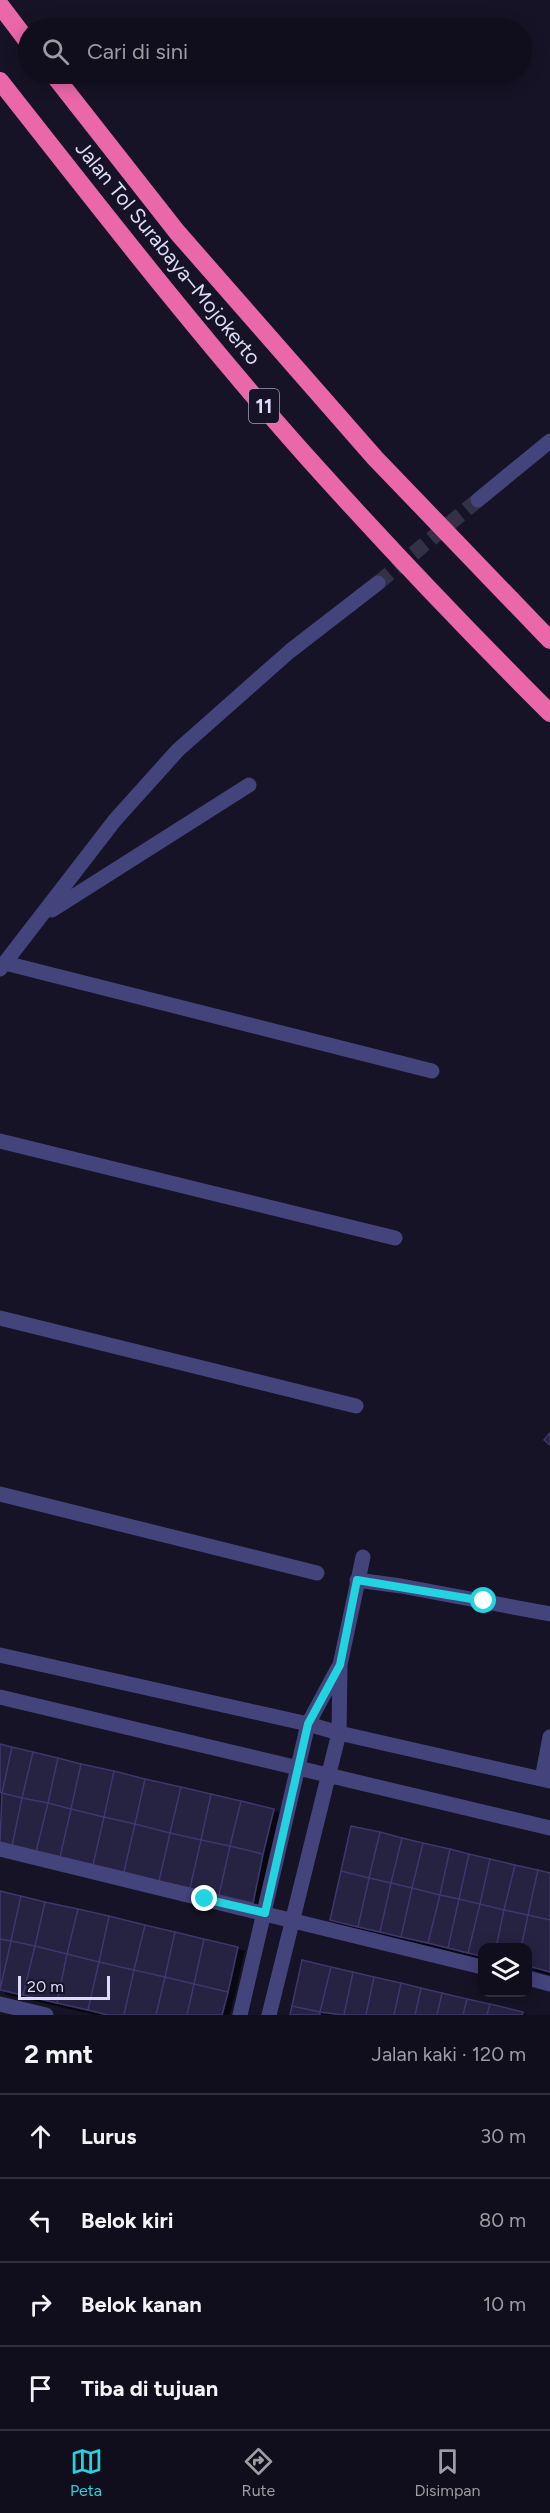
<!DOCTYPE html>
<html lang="id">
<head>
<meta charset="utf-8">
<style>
	:root { --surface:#100e1c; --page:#191725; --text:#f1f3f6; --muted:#9c9ca3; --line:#302e3b; --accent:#22d3e0 }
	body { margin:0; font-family:Figtree,sans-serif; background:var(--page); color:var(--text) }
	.controls { position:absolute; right:18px; bottom:18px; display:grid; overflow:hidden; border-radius:12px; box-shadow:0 3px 15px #0003 }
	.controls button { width:54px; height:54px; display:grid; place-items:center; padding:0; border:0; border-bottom:2px solid var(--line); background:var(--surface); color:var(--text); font:30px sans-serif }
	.scale { position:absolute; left:18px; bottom:15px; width:92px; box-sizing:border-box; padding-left:6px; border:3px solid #dedbfa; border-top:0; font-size:16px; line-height:21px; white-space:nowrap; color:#dedbfa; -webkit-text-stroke:4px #151325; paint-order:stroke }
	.stop { position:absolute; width:18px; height:18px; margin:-14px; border:4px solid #22d3e0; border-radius:50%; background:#fff }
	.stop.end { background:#22d3e0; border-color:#fff; box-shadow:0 2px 6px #0008 }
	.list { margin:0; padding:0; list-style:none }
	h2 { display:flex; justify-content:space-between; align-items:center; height:78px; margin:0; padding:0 24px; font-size:26px }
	h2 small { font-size:20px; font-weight:400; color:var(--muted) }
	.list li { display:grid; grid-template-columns:39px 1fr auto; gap:18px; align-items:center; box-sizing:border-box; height:84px; padding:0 24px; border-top:2px solid var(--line) }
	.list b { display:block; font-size:22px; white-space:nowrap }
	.list em { font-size:20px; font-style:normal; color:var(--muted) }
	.icon { flex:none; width:33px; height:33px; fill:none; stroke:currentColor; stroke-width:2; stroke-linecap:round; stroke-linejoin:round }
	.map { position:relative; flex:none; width:550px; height:2015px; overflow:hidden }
	.search { position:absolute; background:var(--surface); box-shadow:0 3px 15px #0003; left:18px; right:18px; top:18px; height:66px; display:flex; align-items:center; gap:15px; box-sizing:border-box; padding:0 21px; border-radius:33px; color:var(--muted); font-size:22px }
	.sheet { height:414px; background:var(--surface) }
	nav { display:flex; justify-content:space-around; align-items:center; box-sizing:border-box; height:84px; border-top:2px solid var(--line); background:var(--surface); font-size:16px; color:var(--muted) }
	nav a { display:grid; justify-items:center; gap:3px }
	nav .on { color:var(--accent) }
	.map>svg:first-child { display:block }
</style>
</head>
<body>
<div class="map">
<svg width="550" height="2015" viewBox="0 0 550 2015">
	<defs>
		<filter id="shadow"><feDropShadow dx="6" dy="4" stdDeviation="0" flood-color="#0009"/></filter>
	</defs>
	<rect width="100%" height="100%" fill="#151325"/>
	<path fill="#272143" stroke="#3f366c" stroke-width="1.5" filter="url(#shadow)" d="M550 1433V1445L544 1440Z
		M0 1744 12 1747 2 1793 0 1792Z
		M12 1747 33 1752 22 1798 2 1793Z
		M33 1752 58 1758 48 1803 22 1798Z
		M58 1758 81 1764 71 1809 48 1803Z
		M81 1764 114 1771 104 1817 71 1809Z
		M114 1771 145 1779 135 1824 104 1817Z
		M145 1779 181 1787 170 1833 135 1824Z
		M181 1787 211 1794 201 1840 170 1833Z
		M2 1793 22 1798 12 1846 0 1843Z
		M211 1794 241 1801 230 1846 201 1840Z
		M22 1798 48 1803 36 1852 12 1846Z
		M241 1801 274 1809 263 1854 230 1846Z
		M48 1803 71 1809 60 1857 36 1852Z
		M71 1809 104 1817 93 1865 60 1857Z
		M104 1817 135 1824 124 1872 93 1865Z
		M135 1824 170 1833 159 1881 124 1872Z
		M351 1826 380 1832 369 1878 341 1871Z
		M380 1832 402 1838 391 1883 369 1878Z
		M170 1833 201 1840 190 1888 159 1881Z
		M402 1838 423 1843 412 1888 391 1883Z
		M201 1840 230 1846 219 1895 190 1888Z
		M423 1843 450 1849 440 1895 412 1888Z
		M230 1846 263 1854 253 1903 219 1895Z
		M450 1849 469 1854 459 1899 440 1895Z
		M469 1854 490 1859 480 1904 459 1899Z
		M490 1859 515 1865 504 1910 480 1904Z
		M515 1865 538 1870 528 1915 504 1910Z
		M538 1870 550 1873V1920L528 1915Z
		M341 1871 369 1878 358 1927 330 1920Z
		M369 1878 391 1883 380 1932 358 1927Z
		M391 1883 412 1888 401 1937 380 1932Z
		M412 1888 440 1895 428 1943 401 1937Z
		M0 1891 21 1896 11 1941 0 1939Z
		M440 1895 459 1899 448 1948 428 1943Z
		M21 1896 45 1902 35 1946 11 1941Z
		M459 1899 480 1904 468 1953 448 1948Z
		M45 1902 78 1909 67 1954 35 1946Z
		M480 1904 504 1910 496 1948H482V1956L468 1953Z
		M78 1909 109 1916 99 1962 67 1954Z
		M504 1910 528 1915 521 1948H496Z
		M528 1915 550 1920V1972L528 1966V1948H521Z
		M109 1916 145 1925 134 1970 99 1962Z
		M145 1925 175 1932 165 1977 134 1970Z
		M175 1932 204 1939 194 1984 165 1977Z
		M0 1939 11 1941 0 1990Z
		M204 1939 238 1947 228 1992 194 1984Z
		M11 1941 35 1946 23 1995 0 1990Z
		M35 1946 67 1954 57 2003 23 1995Z
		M67 1954 99 1962 88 2010 57 2003Z
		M302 1960 331 1967 320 2012 292 2006Z
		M99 1962 134 1970 124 2015H108L88 2010Z
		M331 1967 353 1972 344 2015 320 2012Z
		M134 1970 165 1977 156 2015H124Z
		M353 1972 374 1977 366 2015H344Z
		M165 1977 194 1984 187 2015H156Z
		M374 1977 401 1983 394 2015H366Z
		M401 1983 421 1988 415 2015H394Z
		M194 1984 228 1992 222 2015H187Z
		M421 1988 442 1993 437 2015H415Z
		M442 1993 467 1999 463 2015H437Z
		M467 1999 490 2004 487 2015H463Z
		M490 2004 523 2012 522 2015H487Z
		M292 2006 320 2012V2015H290Z"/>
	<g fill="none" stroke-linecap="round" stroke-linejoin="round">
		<path stroke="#333145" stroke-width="15" stroke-dasharray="15 8" stroke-linecap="butt" d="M378 583 478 500"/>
		<path stroke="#44447d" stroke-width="15" d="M478 500 550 441
			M52 910 249 785
			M5 963 432 1071
			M0 969 115 820 178 750 290 651 378 583
			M0 1141 395 1238
			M0 1318 356 1406
			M0 1494 317 1573
			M357 1580 401 1586 550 1614
			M0 1655 308 1724 339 1733 550 1781
			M0 1697 550 1828
			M542 1779 550 1737
			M0 1849 482 1967
			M528 1978 550 1984
			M0 2004 46 2015
			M240 2015 308 1724 338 1668
			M269 2015 339 1733 340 1665 363 1557"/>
		<path stroke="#ea67aa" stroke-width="18" d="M0 5 28 42
			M53 74 177 232 375 458 550 640
			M0 81C100 208 199 336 307 457 385 544 467 630 550 713"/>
	</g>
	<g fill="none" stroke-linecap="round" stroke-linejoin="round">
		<path stroke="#22d3e0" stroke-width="8" d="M205 1899 265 1913 308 1724 340 1665 357 1580 484 1601"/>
	</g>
	<g text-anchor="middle" stroke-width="4.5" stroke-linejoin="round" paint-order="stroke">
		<rect fill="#151325" stroke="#a29fba" stroke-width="1.5" x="249" y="389" width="30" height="34" rx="4.5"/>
		<g font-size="20" font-weight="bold" fill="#dedbfa">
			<text x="264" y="413">11</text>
		</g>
		<g font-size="21" fill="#dedbfa" stroke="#151325">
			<text transform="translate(168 253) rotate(51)" y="7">Jalan Tol Surabaya–Mojokerto</text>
		</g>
	</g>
</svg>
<div class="controls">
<button><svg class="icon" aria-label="layers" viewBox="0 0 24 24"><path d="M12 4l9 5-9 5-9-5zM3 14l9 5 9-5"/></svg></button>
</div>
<div class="scale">20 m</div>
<div class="stop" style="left:484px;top:1601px"></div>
<div class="stop end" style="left:205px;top:1899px"></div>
<div class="search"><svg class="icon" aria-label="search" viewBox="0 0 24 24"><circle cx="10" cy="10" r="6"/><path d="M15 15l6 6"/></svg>Cari di sini</div>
</div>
<section class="sheet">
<h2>2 mnt<small>Jalan kaki · 120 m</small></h2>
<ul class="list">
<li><svg class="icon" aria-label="ahead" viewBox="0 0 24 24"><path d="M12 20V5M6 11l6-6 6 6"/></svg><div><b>Lurus</b></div><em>30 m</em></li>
<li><svg class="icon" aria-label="left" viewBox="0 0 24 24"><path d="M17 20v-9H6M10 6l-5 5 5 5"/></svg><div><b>Belok kiri</b></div><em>80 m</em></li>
<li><svg class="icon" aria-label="right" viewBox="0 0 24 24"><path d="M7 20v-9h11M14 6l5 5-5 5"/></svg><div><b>Belok kanan</b></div><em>10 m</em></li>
<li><svg class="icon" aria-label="arrive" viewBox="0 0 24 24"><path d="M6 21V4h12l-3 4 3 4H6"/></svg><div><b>Tiba di tujuan</b></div></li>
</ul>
</section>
<nav>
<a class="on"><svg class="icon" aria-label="map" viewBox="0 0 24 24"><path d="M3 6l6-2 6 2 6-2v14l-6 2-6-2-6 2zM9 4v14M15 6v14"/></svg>Peta</a>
<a><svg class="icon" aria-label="directions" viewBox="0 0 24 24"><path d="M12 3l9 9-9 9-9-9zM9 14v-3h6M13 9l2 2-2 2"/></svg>Rute</a>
<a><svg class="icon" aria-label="saved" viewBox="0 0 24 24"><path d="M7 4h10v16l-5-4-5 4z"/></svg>Disimpan</a>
</nav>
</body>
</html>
